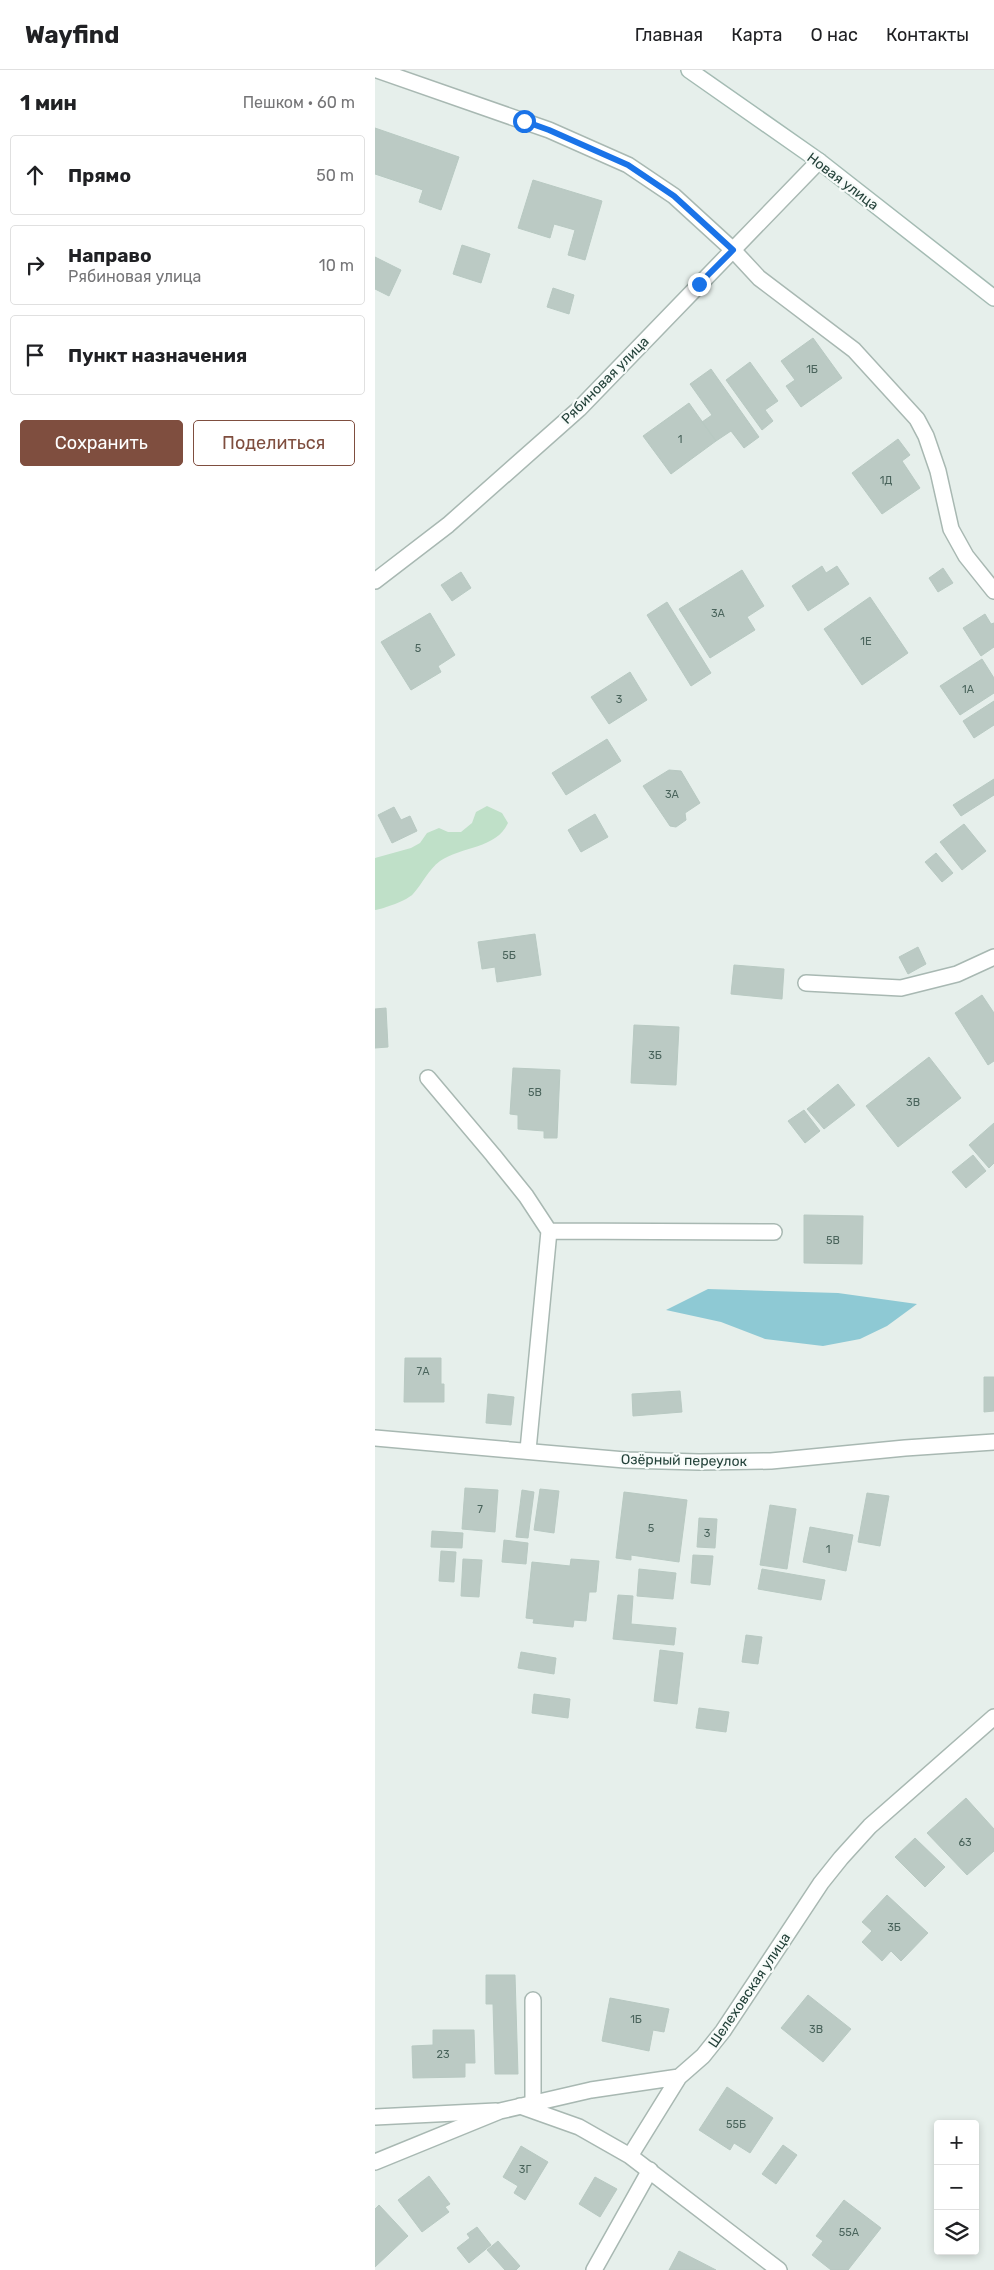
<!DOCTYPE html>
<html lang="ru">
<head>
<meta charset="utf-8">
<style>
	:root { --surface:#fff; --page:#f6f6f6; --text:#202124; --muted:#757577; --line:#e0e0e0; --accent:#7f4e3f }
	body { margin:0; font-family:Rubik,sans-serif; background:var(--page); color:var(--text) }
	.controls { position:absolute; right:15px; bottom:15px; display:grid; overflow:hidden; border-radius:5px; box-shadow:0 2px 8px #0003 }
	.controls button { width:45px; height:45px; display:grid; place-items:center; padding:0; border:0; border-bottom:1px solid var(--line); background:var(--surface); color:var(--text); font:25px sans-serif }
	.stop { position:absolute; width:15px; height:15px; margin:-11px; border:4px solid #1a73e8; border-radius:50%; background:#fff }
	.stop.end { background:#1a73e8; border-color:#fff; box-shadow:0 1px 5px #0008 }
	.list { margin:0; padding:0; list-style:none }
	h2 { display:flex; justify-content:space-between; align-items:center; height:65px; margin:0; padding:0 20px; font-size:21px }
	h2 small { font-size:16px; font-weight:400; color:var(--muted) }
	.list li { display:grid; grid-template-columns:32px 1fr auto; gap:15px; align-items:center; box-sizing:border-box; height:80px; margin:0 10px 10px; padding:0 10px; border:1px solid var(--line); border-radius:5px }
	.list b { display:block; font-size:19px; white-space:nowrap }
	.list p { margin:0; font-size:16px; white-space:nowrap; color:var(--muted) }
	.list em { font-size:16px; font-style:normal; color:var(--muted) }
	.actions { display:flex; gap:10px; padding:15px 20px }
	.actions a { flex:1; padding:11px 0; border:1px solid var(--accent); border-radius:5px; text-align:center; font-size:18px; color:var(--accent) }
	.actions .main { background:var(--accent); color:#fff }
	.icon { flex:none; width:28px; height:28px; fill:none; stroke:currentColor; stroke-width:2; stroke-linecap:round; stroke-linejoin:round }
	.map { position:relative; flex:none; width:619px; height:2200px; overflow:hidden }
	header { display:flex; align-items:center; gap:30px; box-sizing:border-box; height:70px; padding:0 25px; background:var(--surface); border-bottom:1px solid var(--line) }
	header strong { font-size:24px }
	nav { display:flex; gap:28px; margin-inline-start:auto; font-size:18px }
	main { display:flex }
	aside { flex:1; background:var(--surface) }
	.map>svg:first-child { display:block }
</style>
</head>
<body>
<header>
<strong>Wayfind</strong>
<nav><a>Главная</a><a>Карта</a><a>О нас</a><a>Контакты</a></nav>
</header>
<main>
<aside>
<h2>1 мин<small>Пешком · 60 m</small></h2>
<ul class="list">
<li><svg class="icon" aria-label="ahead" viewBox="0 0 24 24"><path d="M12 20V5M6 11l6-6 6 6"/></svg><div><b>Прямо</b></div><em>50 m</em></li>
<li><svg class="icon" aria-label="right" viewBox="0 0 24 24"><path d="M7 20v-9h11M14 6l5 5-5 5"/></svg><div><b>Направо</b><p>Рябиновая улица</p></div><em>10 m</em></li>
<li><svg class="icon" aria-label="arrive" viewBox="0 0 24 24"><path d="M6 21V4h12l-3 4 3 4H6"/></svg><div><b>Пункт назначения</b></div></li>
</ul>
<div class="actions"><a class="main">Сохранить</a><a>Поделиться</a></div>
</aside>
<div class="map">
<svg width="619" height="2200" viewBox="0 0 619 2200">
	<rect width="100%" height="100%" fill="#e6efeb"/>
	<path fill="#bfe0c8" d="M112 736 127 743 133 753C121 779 87 776 65 791 53 800 48 813 38 824 33 830 8 839 0 840V788L36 778 45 773 52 763 64 758 73 762H86L97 753 101 742Z"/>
	<path fill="#8ec9d4" d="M333 1219 463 1223 542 1234 512 1256 485 1269 448 1276 390 1269 346 1252 291 1240Z"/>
	<path fill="#bbcac4" stroke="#b8c9c2" d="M0 58 84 87 66 140 44 132 48 120 0 104Z
		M158 110 227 131 210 190 193 185 200 160 179 154 175 168 143 158Z
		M87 175 115 184 106 213 78 204Z
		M0 187 26 200 14 226 0 219Z
		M178 218 199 225 194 244 172 237Z
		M438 268 467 308 426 337 411 316 420 310 406 291Z
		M375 292 403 331 390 340 398 351 387 360 351 310Z
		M336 299 384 367 369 378 356 361 341 371 327 352 337 345 315 314Z
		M314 333 341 371 296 404 268 366Z
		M523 369 535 385 527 391 545 418 507 444 477 403Z
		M447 496 451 503 462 496 474 514 433 541 417 516Z
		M568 498 578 513 563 522 554 508Z
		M367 500 389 536 372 547 380 560 335 588 304 539Z
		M86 502 96 518 77 531 66 515Z
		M495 527 533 583 487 615 449 559Z
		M292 532 336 603 316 616 272 545Z
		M55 543 80 585 63 596 66 602 36 620 6 572Z
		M610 544 616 554 619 553V577L606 586 588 558Z
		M607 589 619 608V623L585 645 565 616Z
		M255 602 272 630 234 654 216 627Z
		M619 631V655L599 668 588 651Z
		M232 669 246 691 191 725 177 703Z
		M294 700 306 701 325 733 310 743 311 750 301 757 295 756 268 716Z
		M619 709V725L586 746 578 735Z
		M19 737 26 750 35 746 42 761 17 773 3 745Z
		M220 744 233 767 206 782 193 760Z
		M589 754 611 781 587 800 565 772Z
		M561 783 578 803 567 812 550 792Z
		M160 864 166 905 122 912 120 897 107 899 103 872Z
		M543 877 551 894 533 904 524 887Z
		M359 895 409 899 407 929 356 924Z
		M607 925 619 943V991L613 995 580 943Z
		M11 938 13 977 0 978V939Z
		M259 955 304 957 301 1015 256 1013Z
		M554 987 586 1028 523 1077 491 1036Z
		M138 998 185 1000 182 1068H169V1061L143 1059V1045L135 1044Z
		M463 1014 480 1035 449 1059 432 1039Z
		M429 1040 445 1061 430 1073 413 1051Z
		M619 1053V1093L614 1098 594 1075Z
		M598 1085 611 1101 591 1118 577 1102Z
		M429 1145 488 1146 487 1194 429 1193Z
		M30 1288H66V1314H69V1332H29Z
		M609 1307H619V1341L609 1342Z
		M305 1321 307 1342 258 1346 257 1324Z
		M113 1324 139 1327 136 1355 111 1353Z
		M90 1418 123 1420 120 1462 87 1459Z
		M165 1419 184 1421 179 1463 159 1460Z
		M147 1420 159 1422 153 1468 141 1467Z
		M249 1422 312 1430 304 1492 256 1485V1490L241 1488Z
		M492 1423 514 1426 505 1476 483 1472Z
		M395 1435 421 1439 412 1499 385 1495Z
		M324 1448 342 1449 340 1478 322 1477Z
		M435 1457 478 1465 471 1501 428 1492Z
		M57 1461 88 1463 87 1478 56 1477Z
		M129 1470 153 1473 151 1494 127 1492Z
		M66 1481 81 1482 79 1512 64 1511Z
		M318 1485 338 1486 335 1515 316 1513Z
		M88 1489 107 1490 104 1527 86 1526Z
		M196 1489 224 1491 221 1522H214L211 1551 199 1550 198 1557 158 1553 159 1549 151 1548 157 1492 195 1496Z
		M264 1499 301 1503 298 1529 262 1526Z
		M387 1499 450 1510 446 1530 383 1519Z
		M243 1525 258 1526 256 1554 301 1558 299 1575 238 1569Z
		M371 1565 387 1567 383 1594 367 1592Z
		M285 1580 308 1583 302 1634 279 1631Z
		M146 1582 181 1588 179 1604 143 1598Z
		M159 1624 195 1629 193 1648 157 1643Z
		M324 1638 354 1642 351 1662 321 1658Z
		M591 1728 619 1759V1781L592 1805 552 1763Z
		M540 1768 570 1797 550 1817 520 1787Z
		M512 1825 553 1863 526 1891 516 1881 507 1891 487 1872 497 1861 487 1852Z
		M111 1905H140L143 2004H120L118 1934H111Z
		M433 1925 476 1959 448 1992 406 1958Z
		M235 1928 294 1939 289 1962 278 1960 274 1981 227 1971Z
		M58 1960H99L100 1993H90V2007L38 2008 37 1976 58 1975Z
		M352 2017 398 2048 375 2083 359 2073 355 2080 324 2060Z
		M408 2075 422 2085 401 2114 387 2104Z
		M146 2076 173 2092 150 2130 139 2123 143 2116 128 2107Z
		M54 2106 75 2134 70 2137 74 2142 47 2162 23 2130Z
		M220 2107 242 2119 225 2147 204 2134Z
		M469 2130 506 2158 473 2200H456L437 2185 448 2171 441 2166Z
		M4 2135 33 2166 0 2197V2139Z
		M102 2157 116 2175 94 2193 82 2178 95 2168 92 2164Z
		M123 2171 145 2196 141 2200H130L112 2180Z
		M304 2181 341 2200H294Z"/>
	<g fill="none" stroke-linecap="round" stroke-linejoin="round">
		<defs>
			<path id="lane" d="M2 0 174 60 253 95 299 126 358 180 384 208 479 280 542 349 551 366 563 401 576 459 591 486 619 521
				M53 1008 118 1085 151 1126 174 1161 153 1380
				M174 1161 399 1162
				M158 1930V2032
				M0 2047 121 2041
				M219 2200 275 2100"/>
			<path id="street" d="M0 511 73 455 204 339 444 91
				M431 913 526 918 582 904 619 887
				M0 1368 250 1390 324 1392 396 1391 530 1378 619 1372
				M145 2036 204 2057 255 2086 404 2200
				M255 2086 304 2007
				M0 2092 125 2041 216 2020 304 2007 328 1986 348 1961 446 1813 466 1788 495 1756 619 1647"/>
			<path id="secondary" d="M314 0 444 91 619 228"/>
		</defs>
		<use href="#lane" stroke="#a8b8b2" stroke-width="18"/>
		<use href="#street" stroke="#a8b8b2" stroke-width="18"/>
		<use href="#secondary" stroke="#a4bbb3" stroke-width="18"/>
		<use href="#lane" stroke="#fff" stroke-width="15"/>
		<use href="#street" stroke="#fff" stroke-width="15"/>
		<use href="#secondary" stroke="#fff" stroke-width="15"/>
	</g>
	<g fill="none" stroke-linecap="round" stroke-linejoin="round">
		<path stroke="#1a73e8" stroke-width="6" d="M149 51 174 60 253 95 299 126 358 180 324 214"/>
	</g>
	<g text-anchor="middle" stroke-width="4.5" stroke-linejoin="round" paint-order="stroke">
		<g font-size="11" fill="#4a645c">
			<text x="437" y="303">1Б</text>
			<text x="305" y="373">1</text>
			<text x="511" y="414">1Д</text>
			<text x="343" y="547">3А</text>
			<text x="491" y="575">1Е</text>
			<text x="43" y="582">5</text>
			<text x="593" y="623">1А</text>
			<text x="244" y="633">3</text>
			<text x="297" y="728">3А</text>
			<text x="134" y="889">5Б</text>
			<text x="280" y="989">3Б</text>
			<text x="160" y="1026">5В</text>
			<text x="538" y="1036">3В</text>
			<text x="458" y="1174">5В</text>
			<text x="48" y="1305">7А</text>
			<text x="105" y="1443">7</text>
			<text x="276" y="1462">5</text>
			<text x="332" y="1467">3</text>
			<text x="453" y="1483">1</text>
			<text x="590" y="1776">63</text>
			<text x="519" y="1861">3Б</text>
			<text x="261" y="1953">1Б</text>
			<text x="441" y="1963">3В</text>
			<text x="68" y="1988">23</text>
			<text x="361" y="2058">55Б</text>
			<text x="150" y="2103">3Г</text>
			<text x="474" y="2166">55А</text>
		</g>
		<g font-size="14" fill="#24423a" stroke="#f7fbf9">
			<text transform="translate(468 111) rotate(37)" y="5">Новая улица</text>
			<text transform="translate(230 310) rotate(-45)" y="5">Рябиновая улица</text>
			<text transform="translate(309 1390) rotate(1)" y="5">Озёрный переулок</text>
			<text transform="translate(374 1920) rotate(-56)" y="5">Шелеховская улица</text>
		</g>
	</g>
</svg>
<div class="controls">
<button>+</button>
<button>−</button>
<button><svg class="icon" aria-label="layers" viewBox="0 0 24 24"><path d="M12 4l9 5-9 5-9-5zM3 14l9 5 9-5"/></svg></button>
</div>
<div class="stop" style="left:149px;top:51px"></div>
<div class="stop end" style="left:324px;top:214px"></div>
</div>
</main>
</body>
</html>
